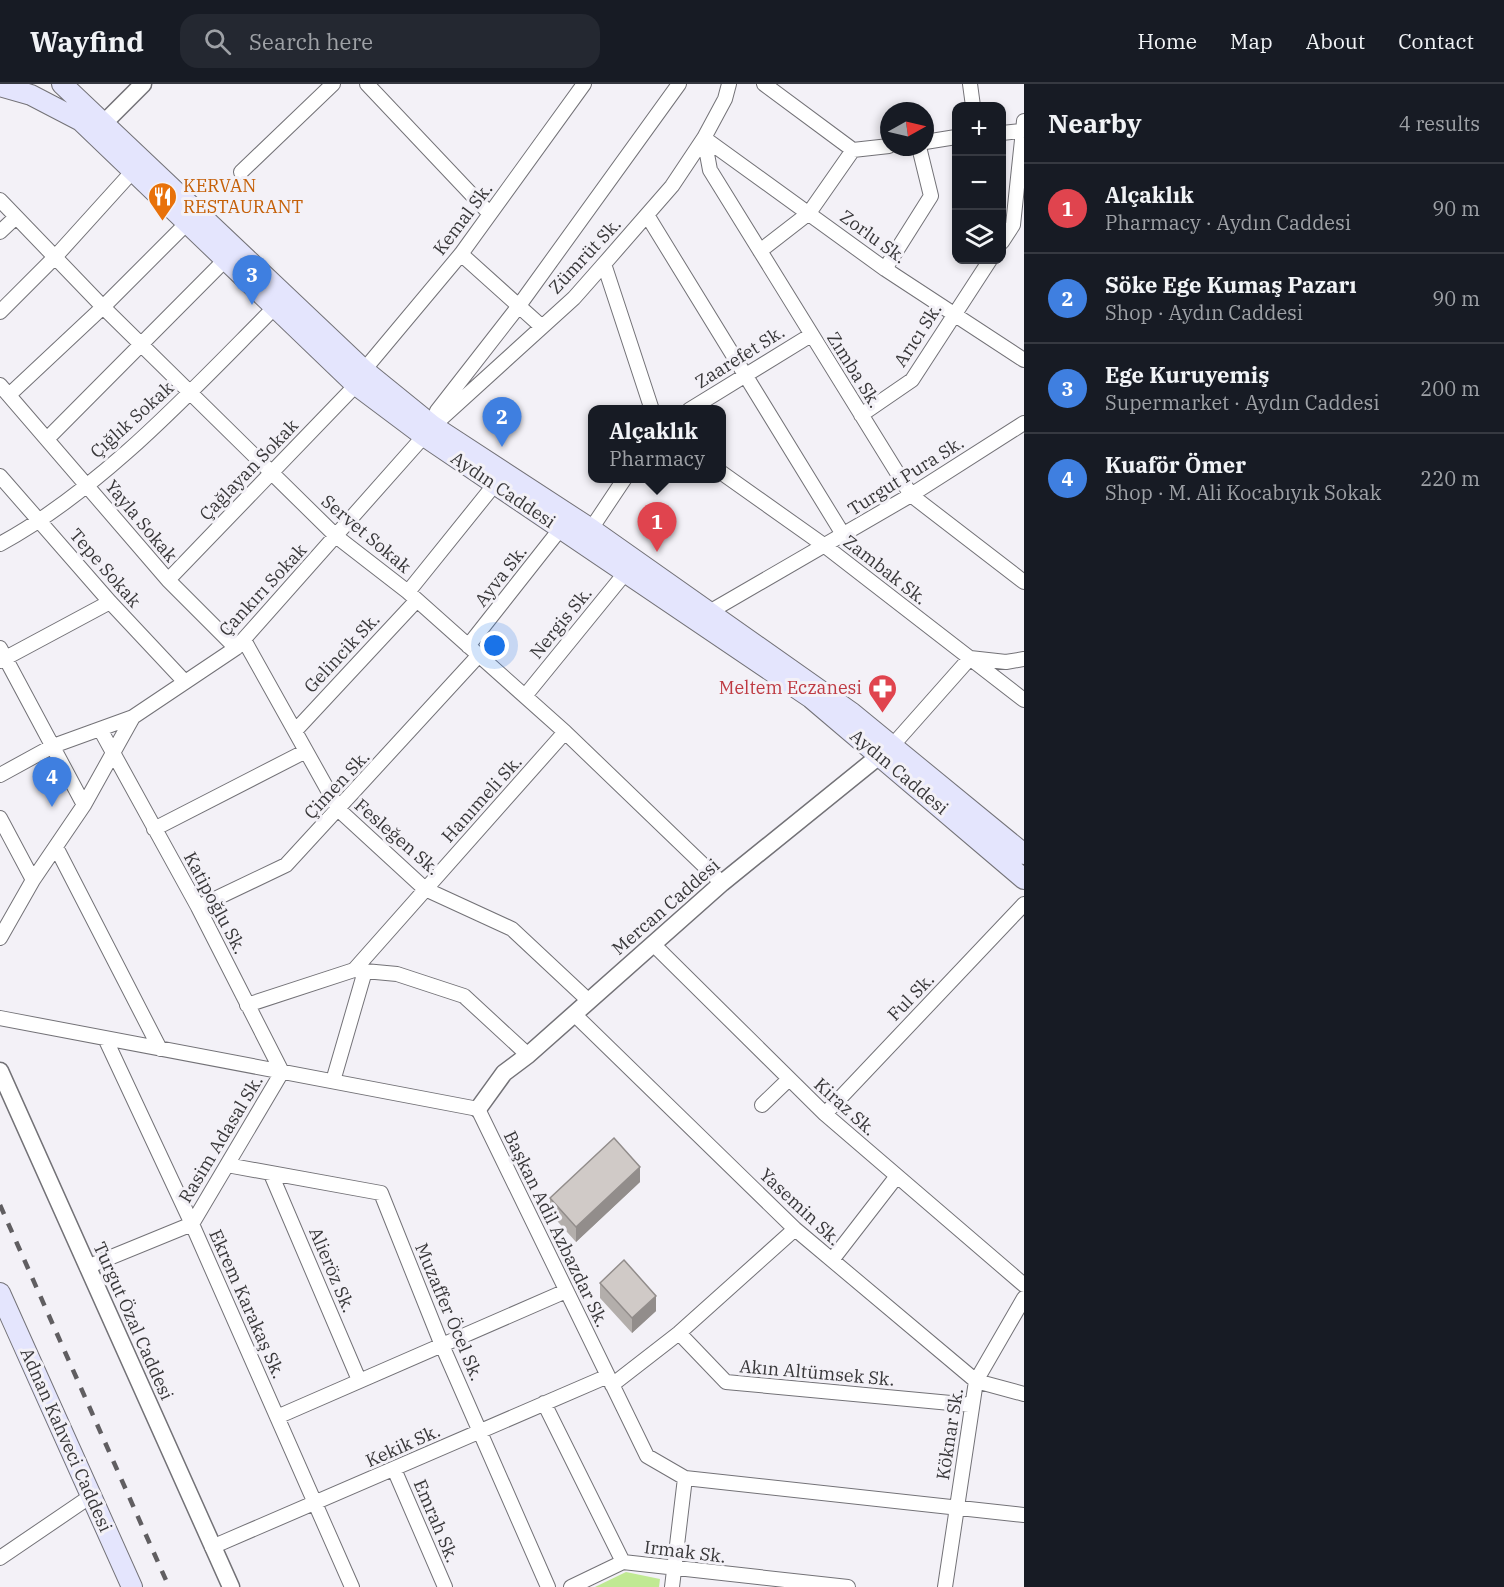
<!DOCTYPE html>
<html lang="en">
<head>
<meta charset="utf-8">
<style>
	:root { --surface:#171b24; --page:#242831; --text:#f1f3f6; --muted:#9ea1a6; --line:#363941; --accent:#ea580c }
	body { margin:0; font-family:"IBM Plex Serif",serif; background:var(--page); color:var(--text) }
	.controls { position:absolute; right:18px; top:18px; display:grid; overflow:hidden; border-radius:12px; box-shadow:0 3px 9px #0003 }
	.controls button { width:54px; height:54px; display:grid; place-items:center; padding:0; border:0; border-bottom:2px solid var(--line); background:var(--surface); color:var(--text); font:30px sans-serif }
	.compass { position:absolute; left:880px; top:18px; width:54px; height:54px; border-radius:50%; background:var(--surface); box-shadow:0 3px 9px #0003; rotate:82deg }
	.you { position:absolute; left:495px; top:562px; width:21px; height:21px; margin:-15px; border:4px solid #fff; border-radius:50%; background:#1a73e8; box-shadow:0 0 0 9px #1a73e833 }
	.badge { display:grid; place-items:center; width:39px; height:39px; border-radius:50%; background:var(--accent); color:#fff; font-size:20px; font-weight:700 }
	.pin { position:absolute; translate:-50% -50px; filter:drop-shadow(0 2px 3px #0008) }
	.pin::after { content:''; position:absolute; top:32px; width:21px; height:18px; background:inherit; clip-path:polygon(0 0,100% 0,50% 100%) }
	.popup { position:absolute; left:588px; top:321px; width:138px; height:78px; box-sizing:border-box; display:grid; place-content:center; border-radius:12px; background:var(--surface); filter:drop-shadow(0 2px 4px #0005); font-size:20px; white-space:nowrap; color:var(--muted) }
	.popup b { font-size:22px; color:var(--text) }
	.popup::after { content:''; position:absolute; left:50%; top:100%; margin-left:-12px; border:12px solid transparent; border-top-color:var(--surface) }
	.list { margin:0; padding:0; list-style:none }
	h2 { display:flex; justify-content:space-between; align-items:center; height:78px; margin:0; padding:0 24px; font-size:26px }
	h2 small { font-size:20px; font-weight:400; color:var(--muted) }
	.list li { display:grid; grid-template-columns:39px 1fr auto; gap:18px; align-items:center; box-sizing:border-box; height:90px; padding:0 24px; border-top:2px solid var(--line) }
	.list b { display:block; font-size:22px; white-space:nowrap }
	.list p { margin:0; font-size:20px; white-space:nowrap; color:var(--muted) }
	.list em { font-size:20px; font-style:normal; color:var(--muted) }
	.icon { flex:none; width:33px; height:33px; fill:none; stroke:currentColor; stroke-width:2; stroke-linecap:round; stroke-linejoin:round }
	.map { position:relative; flex:none; width:1024px; height:1503px; overflow:hidden }
	header { display:flex; align-items:center; gap:36px; box-sizing:border-box; height:84px; padding:0 30px; background:var(--surface); border-bottom:2px solid var(--line) }
	header strong { font-size:28px }
	nav { display:flex; gap:33px; margin-inline-start:auto; font-size:21px }
	.search { width:420px; height:54px; background:var(--page); display:flex; align-items:center; gap:15px; box-sizing:border-box; padding:0 21px; border-radius:18px; color:var(--muted); font-size:22px }
	main { display:flex }
	aside { flex:1; background:var(--surface) }
	.map>svg:first-child { display:block }
</style>
</head>
<body>
<header>
<strong>Wayfind</strong>
<div class="search"><svg class="icon" aria-label="search" viewBox="0 0 24 24"><circle cx="10" cy="10" r="6"/><path d="M15 15l6 6"/></svg>Search here</div>
<nav><a>Home</a><a>Map</a><a>About</a><a>Contact</a></nav>
</header>
<main>
<div class="map">
<svg width="1024" height="1503" viewBox="0 0 1024 1503">
	<rect width="100%" height="100%" fill="#f3f1f7"/>
	<path fill="#c0e993" d="M626 1488 660 1495 659 1503H595Z"/>
	<g fill="none" stroke-linecap="round" stroke-linejoin="round">
		<defs>
			<path id="minor" d="M367 0 490 130
				M764 0 853 66 889 62
				M970 0 973 22
				M1002 49 1021 47
				M704 54 710 86 911 411 1024 498
				M704 54 885 185 1024 276
				M925 58 956 53
				M241 88 333 0
				M0 116 103 223 337 453 408 508 565 648 722 799
				M647 131 844 452
				M0 148 16 133
				M1002 158 1013 141 1024 37
				M760 167 809 129 853 66
				M461 170 541 242
				M604 180 652 326
				M885 185 931 112 919 63
				M0 228 56 172 132 88
				M364 286 461 170 584 0
				M0 301 168 496 236 564
				M9 311 103 223 189 137
				M689 326 811 251
				M861 331 912 296 990 176
				M435 334 437 327 518 223 679 0
				M433 342 574 214 604 180 672 102 704 54 725 15 729 0
				M47 355 225 176
				M722 389 825 462 1024 616
				M0 392 110 518 185 598
				M591 445 625 394
				M0 460C103 404 192 306 275 223
				M168 496 356 301
				M408 508 495 400
				M711 527 911 411 1024 339
				M244 556 339 726 425 805 512 845 589 917
				M468 562 561 444
				M0 564 84 721
				M0 577 110 518
				M525 612 626 488
				M295 647 417 516
				M892 662 970 574 1006 578 1024 575
				M0 691 53 662 133 633 236 564 424 352
				M0 734 33 796
				M154 745 306 667
				M56 763 160 965
				M198 823 286 781 479 571
				M0 854 33 796 84 721 133 633
				M653 860 825 1030 1024 1201
				M354 886 565 648
				M247 921 354 886 397 890 464 912 528 971
				M574 930 795 1145 976 1297 1024 1310
				M0 934 478 1025 647 1372 685 1394 1024 1431
				M105 954 192 1140 352 1503
				M333 997 365 887
				M762 1021 789 995
				M825 1030 1024 820
				M227 1081 381 1109 441 1259 548 1503
				M271 1090 359 1296
				M832 1176 897 1092
				M87 1183 192 1140 282 988 198 823 100 645
				M679 1249 726 1298 972 1321
				M612 1301 679 1249 795 1145
				M544 1319 623 1478 848 1503
				M277 1333 566 1207
				M394 1385 445 1503
				M212 1463 608 1292
				M0 1474 91 1412
				M571 1503 623 1478
				M672 1503 685 1394
				M945 1503 976 1297 1024 1214"/>
			<path id="tertiary" d="M105 38 143 0
				M0 987 231 1503
				M478 1025 504 989 528 971 722 799 889 664"/>
			<path id="secondary" d="M62 0 364 286 433 342 591 445 852 629 1024 770
				M0 2 31 11 81 37 356 301 424 352 811 614 1024 795
				M0 1209 132 1503"/>
		</defs>
		<use href="#minor" stroke="#737277" stroke-width="16"/>
		<use href="#tertiary" stroke="#737277" stroke-width="19"/>
		<use href="#secondary" stroke="#737277" stroke-width="22"/>
		<use href="#minor" stroke="#fff" stroke-width="14"/>
		<use href="#tertiary" stroke="#fff" stroke-width="16"/>
		<use href="#secondary" stroke="#e4e5fd" stroke-width="20"/>
		<path stroke="#605e61" stroke-width="4.5" stroke-dasharray="10 10" stroke-linecap="butt" d="M0 1121 169 1503"/>
	</g>
	<path fill="#b3aeab" d="M640 1098 576 1158 550 1129V1114Z
		M600 1199 656 1227 632 1249 600 1214Z"/>
	<path fill="#928d8b" d="M640 1083V1098L576 1158V1143Z
		M656 1212V1227L632 1249V1234Z"/>
	<path fill="#d0cac7" stroke="#928d8b" stroke-width="1.5" d="M614 1054 640 1083 576 1143 550 1114Z
		M624 1176 656 1212 632 1234 600 1199Z"/>
	<defs>
		<symbol id="restaurant-pin" viewBox="-11 -11 22 30"><path d="M0 17L-7.5 6A9.5 9.5 0 1 1 7.5 6Z" fill="#e8710a" stroke="#f3f1f7"/><path d="M-5-6h1v4h1v-4h1v4h1v-4h1v5L-1.5 .5V6h-2V.5L-5-1ZM5-6V6H3V1.5H1.5Q1.5-4 5-6Z" fill="#fff"/></symbol>
		<symbol id="pharmacy-pin" viewBox="-11 -11 22 30"><path d="M0 17L-7.5 6A9.5 9.5 0 1 1 7.5 6Z" fill="#e0444e" stroke="#f3f1f7"/><path d="M-2-6h4v4h4v4h-4v4h-4v-4h-4v-4h4Z" fill="#fff"/></symbol>
	</defs>
	<g fill-rule="evenodd">
		<use href="#restaurant-pin" x="146" y="96" width="33" height="45"/>
		<use href="#pharmacy-pin" x="866" y="588" width="33" height="45"/>
	</g>
	<g text-anchor="middle" stroke-width="6" stroke-linejoin="round" paint-order="stroke">
		<g font-size="18" fill="#c56008" stroke="#f3f1f7" text-anchor="start">
			<text x="183" y="108">KERVAN<tspan x="183" dy="21">RESTAURANT</tspan></text>
		</g>
		<g font-size="18" fill="#383739" stroke="#f3f1f7">
			<text transform="translate(463 135) rotate(-53)" y="6">Kemal Sk.</text>
			<text transform="translate(873 153) rotate(36)" y="6">Zorlu Sk.</text>
			<text transform="translate(585 172) rotate(-47)" y="6">Zümrüt Sk.</text>
			<text transform="translate(918 251) rotate(-57)" y="6">Arıcı Sk.</text>
			<text transform="translate(740 273) rotate(-32)" y="6">Zaarefet Sk.</text>
			<text transform="translate(854 286) rotate(58)" y="6">Zımba Sk.</text>
			<text transform="translate(132 336) rotate(-42)" y="6">Çığlık Sokak</text>
			<text transform="translate(249 386) rotate(-46)" y="6">Çağlayan Sokak</text>
			<text transform="translate(906 392) rotate(-32)" y="6">Turgut Pura Sk.</text>
			<text transform="translate(503 406) rotate(34)" y="6">Aydın Caddesi</text>
			<text transform="translate(141 437) rotate(50)" y="6">Yayla Sokak</text>
			<text transform="translate(366 450) rotate(40)" y="6">Servet Sokak</text>
			<text transform="translate(105 484) rotate(49)" y="6">Tepe Sokak</text>
			<text transform="translate(885 486) rotate(38)" y="6">Zambak Sk.</text>
			<text transform="translate(501 492) rotate(-52)" y="6">Ayva Sk.</text>
			<text transform="translate(263 506) rotate(-47)" y="6">Çankırı Sokak</text>
			<text transform="translate(561 539) rotate(-51)" y="6">Nergis Sk.</text>
			<text transform="translate(342 569) rotate(-47)" y="6">Gelincik Sk.</text>
			<text transform="translate(899 688) rotate(40)" y="6">Aydın Caddesi</text>
			<text transform="translate(337 701) rotate(-47)" y="6">Çimen Sk.</text>
			<text transform="translate(482 715) rotate(-48)" y="6">Hanımeli Sk.</text>
			<text transform="translate(397 753) rotate(41)" y="6">Fesleğen Sk.</text>
			<text transform="translate(215 819) rotate(62)" y="6">Katipoğlu Sk.</text>
			<text transform="translate(666 823) rotate(-41)" y="6">Mercan Caddesi</text>
			<text transform="translate(911 913) rotate(-46)" y="6">Ful Sk.</text>
			<text transform="translate(845 1023) rotate(42)" y="6">Kiraz Sk.</text>
			<text transform="translate(221 1055) rotate(-59)" y="6">Rasim Adasal Sk.</text>
			<text transform="translate(800 1123) rotate(43)" y="6">Yasemin Sk.</text>
			<text transform="translate(556 1145) rotate(64)" y="6">Başkan Adil Azbazdar Sk.</text>
			<text transform="translate(332 1186) rotate(67)" y="6">Alieröz Sk.</text>
			<text transform="translate(247 1220) rotate(66)" y="6">Ekrem Karakaş Sk.</text>
			<text transform="translate(449 1228) rotate(67)" y="6">Muzaffer Öcel Sk.</text>
			<text transform="translate(133 1237) rotate(66)" y="6">Turgut Özal Caddesi</text>
			<text transform="translate(817 1289) rotate(5)" y="6">Akın Altümsek Sk.</text>
			<text transform="translate(950 1350) rotate(-81)" y="6">Köknar Sk.</text>
			<text transform="translate(66 1356) rotate(66)" y="6">Adnan Kahveci Caddesi</text>
			<text transform="translate(403 1362) rotate(-24)" y="6">Kekik Sk.</text>
			<text transform="translate(436 1437) rotate(67)" y="6">Emrah Sk.</text>
			<text transform="translate(685 1468) rotate(7)" y="6">Irmak Sk.</text>
		</g>
		<g font-size="18" fill="#be3a42" stroke="#f3f1f7" text-anchor="end">
			<text x="862" y="610">Meltem Eczanesi</text>
		</g>
	</g>
</svg>
<div class="controls">
<button>+</button>
<button>−</button>
<button><svg class="icon" aria-label="layers" viewBox="0 0 24 24"><path d="M12 4l9 5-9 5-9-5zM3 14l9 5 9-5"/></svg></button>
</div>
<svg class="compass" viewBox="-18 -18 36 36"><path d="M0-13l5 13h-10z" fill="#e53935"/><path d="M0 13l5-13h-10z" fill="#9ea1a6"/></svg>
<div class="you"></div>
<div class="pin badge" style="left:657px;top:468px;background:#e0444e">1</div>
<div class="popup"><b>Alçaklık</b>Pharmacy</div>
<div class="pin badge" style="left:502px;top:363px;background:#3f7fe0">2</div>
<div class="pin badge" style="left:252px;top:221px;background:#3f7fe0">3</div>
<div class="pin badge" style="left:52px;top:723px;background:#3f7fe0">4</div>
</div>
<aside>
<h2>Nearby<small>4 results</small></h2>
<ul class="list">
<li><span class="badge" style="background:#e0444e">1</span><div><b>Alçaklık</b><p>Pharmacy · Aydın Caddesi</p></div><em>90 m</em></li>
<li><span class="badge" style="background:#3f7fe0">2</span><div><b>Söke Ege Kumaş Pazarı</b><p>Shop · Aydın Caddesi</p></div><em>90 m</em></li>
<li><span class="badge" style="background:#3f7fe0">3</span><div><b>Ege Kuruyemiş</b><p>Supermarket · Aydın Caddesi</p></div><em>200 m</em></li>
<li><span class="badge" style="background:#3f7fe0">4</span><div><b>Kuaför Ömer</b><p>Shop · M. Ali Kocabıyık Sokak</p></div><em>220 m</em></li>
</ul>
</aside>
</main>
</body>
</html>
